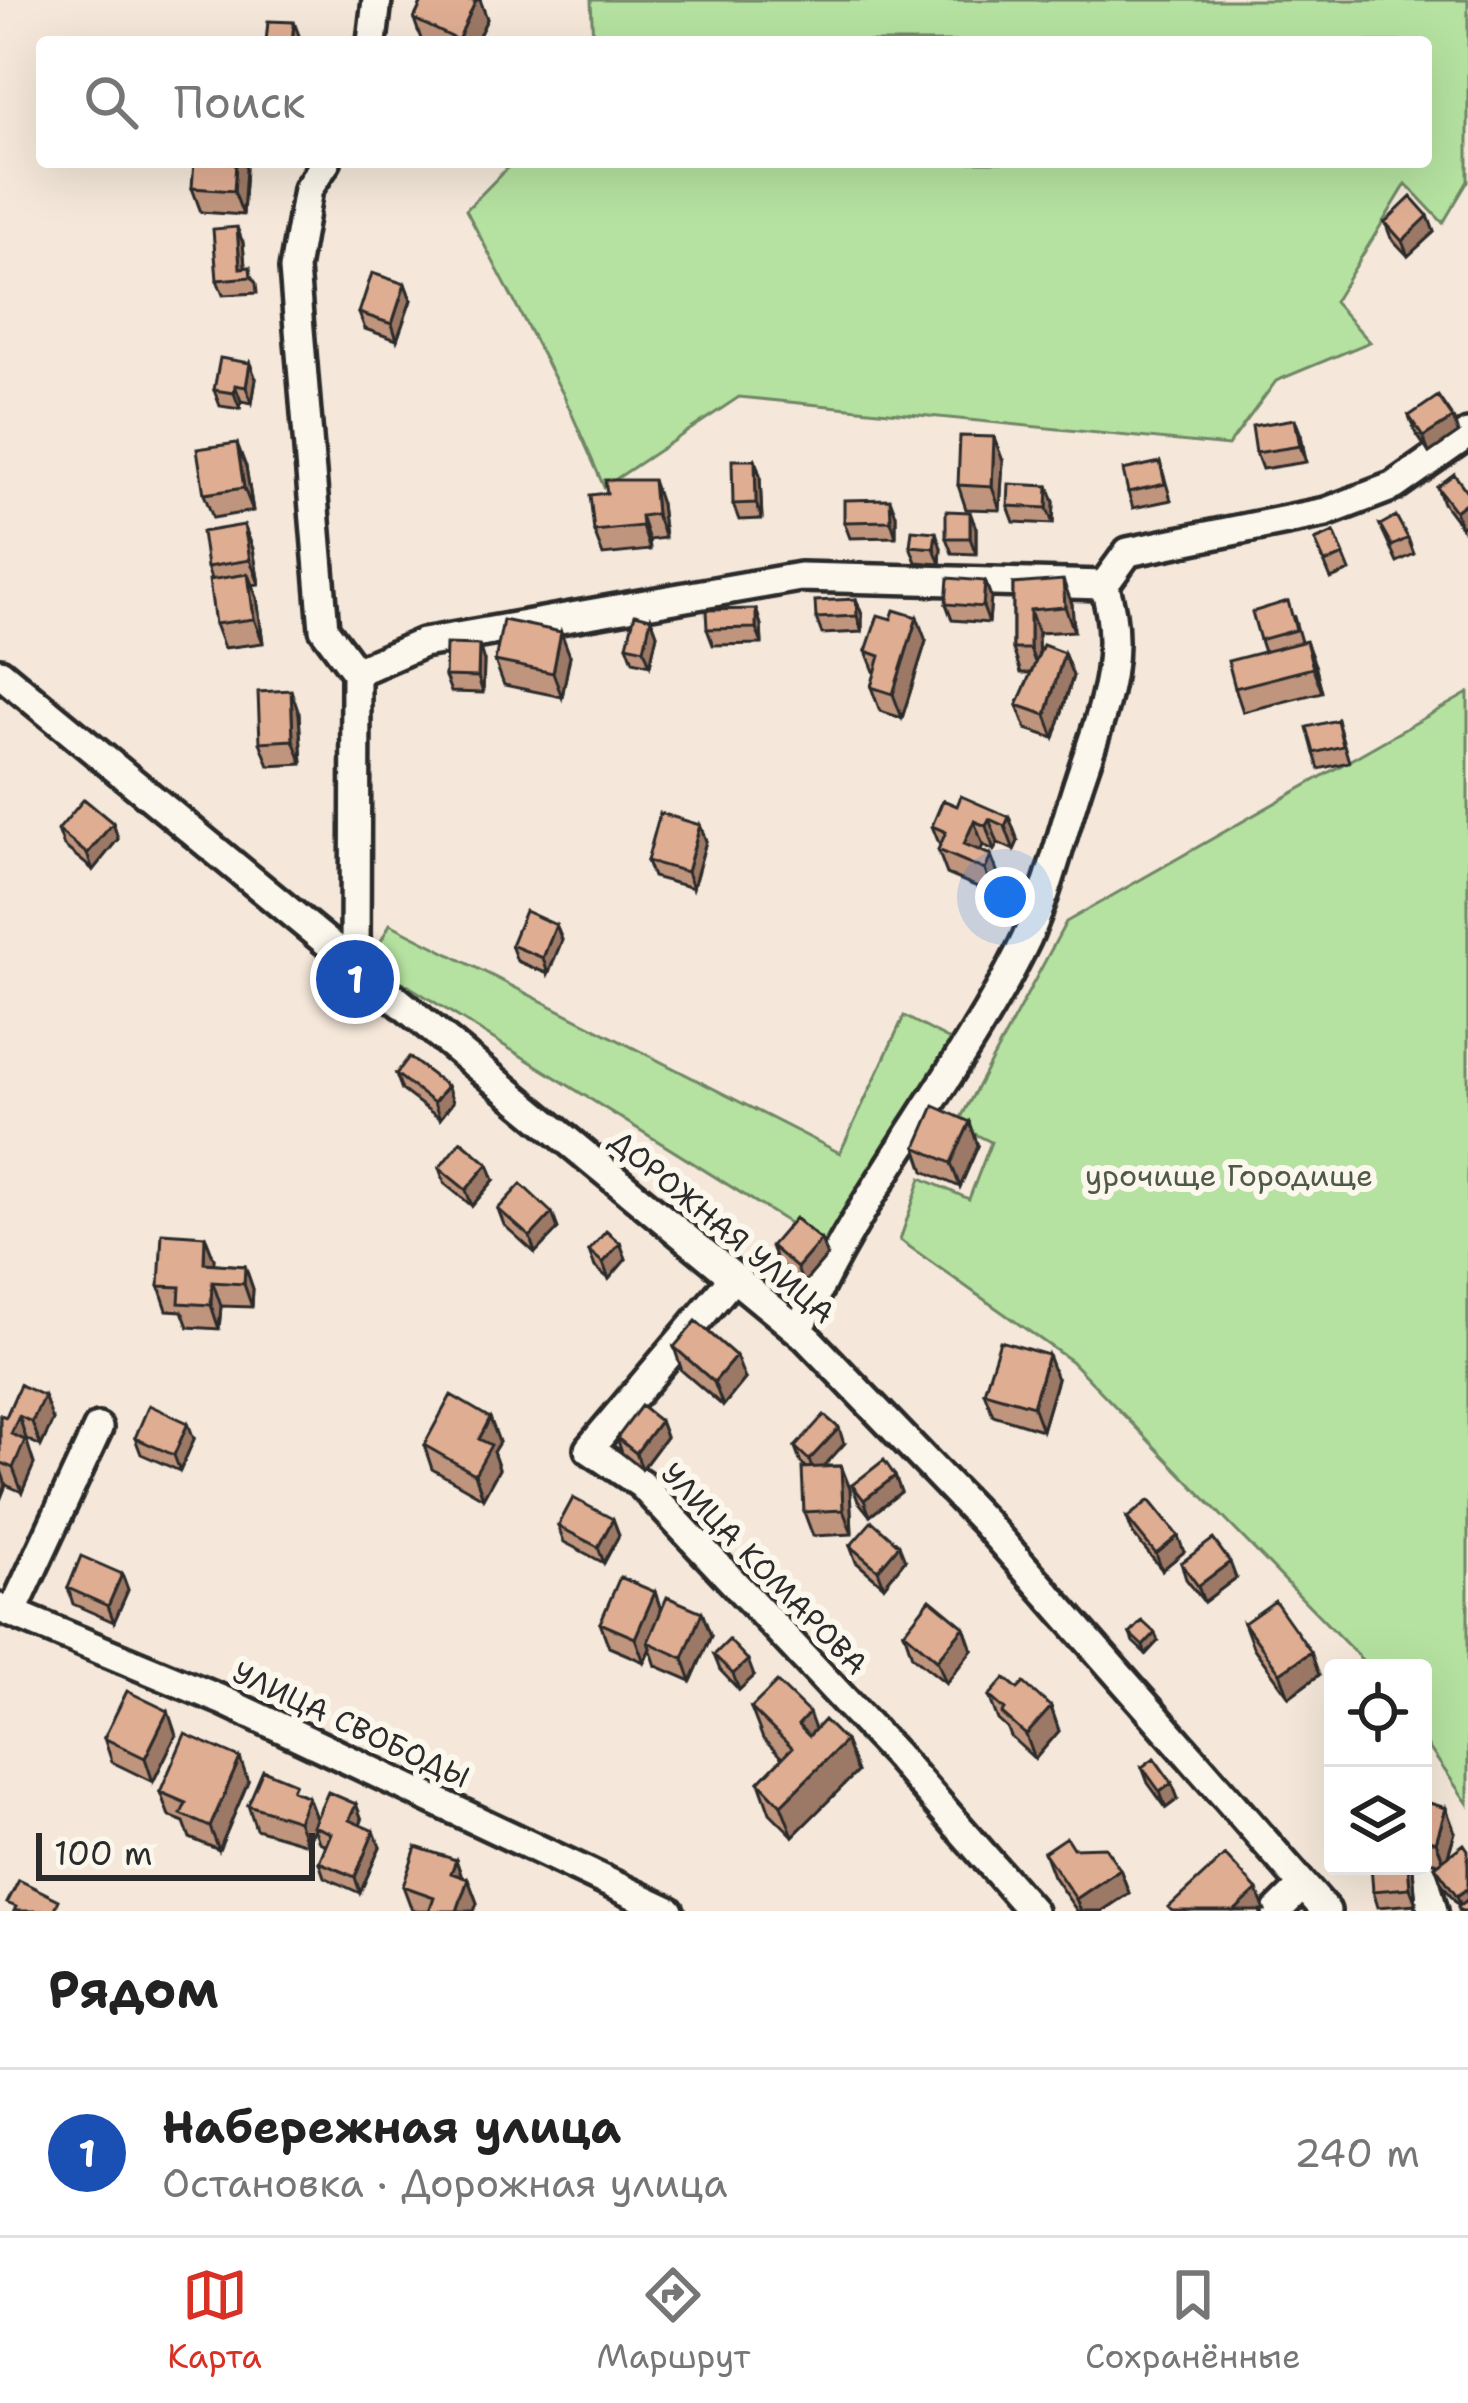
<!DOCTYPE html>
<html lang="ru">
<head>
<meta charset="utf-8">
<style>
	:root { --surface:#fff; --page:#f6f6f6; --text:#222; --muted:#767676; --line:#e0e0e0; --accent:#d93025 }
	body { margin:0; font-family:"Shantell Sans",sans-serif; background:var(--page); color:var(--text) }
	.controls { position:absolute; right:36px; bottom:36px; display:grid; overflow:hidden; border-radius:12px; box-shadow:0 12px 48px #0002 }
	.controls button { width:108px; height:108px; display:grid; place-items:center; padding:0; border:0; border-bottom:3px solid var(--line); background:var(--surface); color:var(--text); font:60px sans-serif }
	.scale { position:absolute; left:36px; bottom:30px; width:279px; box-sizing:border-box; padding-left:12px; border:6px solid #2b2b2b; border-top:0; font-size:33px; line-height:42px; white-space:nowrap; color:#2b2b2b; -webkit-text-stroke:9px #fbf7ec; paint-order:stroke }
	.you { position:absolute; left:1005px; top:897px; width:42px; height:42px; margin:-30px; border:9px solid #fff; border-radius:50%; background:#1a73e8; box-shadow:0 0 0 18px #1a73e833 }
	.badge { display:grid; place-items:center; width:78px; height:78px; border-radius:50%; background:var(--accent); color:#fff; font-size:39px; font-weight:700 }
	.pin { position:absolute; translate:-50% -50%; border:6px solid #fff; box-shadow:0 3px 12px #0006 }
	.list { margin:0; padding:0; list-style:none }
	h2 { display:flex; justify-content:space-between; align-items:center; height:156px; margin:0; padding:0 48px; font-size:51px }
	h2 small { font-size:39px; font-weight:400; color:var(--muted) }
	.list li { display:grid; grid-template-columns:78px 1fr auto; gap:36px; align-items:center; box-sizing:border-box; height:168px; padding:0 48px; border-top:3px solid var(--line) }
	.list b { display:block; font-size:45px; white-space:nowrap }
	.list p { margin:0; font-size:39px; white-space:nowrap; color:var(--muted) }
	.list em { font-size:39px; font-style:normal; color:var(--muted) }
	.icon { flex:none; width:66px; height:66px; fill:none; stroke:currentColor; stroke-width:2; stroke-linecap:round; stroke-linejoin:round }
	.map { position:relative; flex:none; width:1468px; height:1911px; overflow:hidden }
	.search { position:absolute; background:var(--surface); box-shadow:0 12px 48px #0002; left:36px; right:36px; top:36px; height:132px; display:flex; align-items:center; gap:30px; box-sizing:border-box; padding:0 42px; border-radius:12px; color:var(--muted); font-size:45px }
	.sheet { height:324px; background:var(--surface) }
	nav { display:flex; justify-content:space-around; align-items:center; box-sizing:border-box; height:168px; border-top:3px solid var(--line); background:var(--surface); font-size:33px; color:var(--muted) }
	nav a { display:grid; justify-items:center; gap:6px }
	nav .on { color:var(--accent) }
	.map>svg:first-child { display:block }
</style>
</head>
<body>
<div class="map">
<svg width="1468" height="1911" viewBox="0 0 1468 1911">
	<rect width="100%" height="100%" fill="#f5e8da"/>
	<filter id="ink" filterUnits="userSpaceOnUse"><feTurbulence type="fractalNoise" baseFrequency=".00833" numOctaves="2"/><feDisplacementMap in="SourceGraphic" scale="24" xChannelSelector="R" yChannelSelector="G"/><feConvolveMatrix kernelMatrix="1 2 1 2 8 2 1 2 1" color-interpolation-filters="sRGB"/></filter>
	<g filter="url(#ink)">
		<path fill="#b5e2a0" stroke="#708666" stroke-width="3" d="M591 0H1468V181L1443 223 1406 184 1334 302 1370 342 1276 381 1228 446 739 397 604 487 563 394 466 210 513 162H1426V42H593Z
			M1468 693V1804L1423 1739V1668H1370L1071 1361 900 1240 921 1178 969 1199 991 1142 957 1125 1066 922Z
			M390 924 840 1153 904 1016 950 1040 831 1249 370 962Z"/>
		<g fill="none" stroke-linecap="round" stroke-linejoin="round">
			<defs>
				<path id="minor" d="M372 42 377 0
					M326 162 308 189 294 269 324 629 356 672 355 965
					M356 672 423 643 800 577 1104 585 1128 552 1326 512 1394 486 1468 434
					M0 673 805 1336 986 1524 1326 1911
					M733 1278 589 1449 641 1484 894 1753 1032 1911
					M799 1331C857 1195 954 1083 1020 952 1047 900 1061 835 1080 779 1102 713 1127 654 1104 585
					M0 1608 224 1701 669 1911
					M12 1613 98 1428
					M1422 1869 1433 1911
					M1277 1911 1303 1885"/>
			</defs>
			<use href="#minor" stroke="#2b2b2b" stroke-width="36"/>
			<use href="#minor" stroke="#fbf7ec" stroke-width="27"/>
		</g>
		<path fill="#c0957e" stroke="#2b2b2b" stroke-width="3" d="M423 0H480L487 19 476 42H422L414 19Z
			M246 168 243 215 201 212 192 188Z
			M1428 216 1434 232 1408 256 1391 238 1385 222Z
			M243 243 245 267 256 283 257 293 223 295 217 280Z
			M405 284 411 300 397 340 365 329 359 313Z
			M256 379 252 403 241 401 240 409 220 406 214 390Z
			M1409 416 1458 433 1429 453 1415 432Z
			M1301 435 1306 462 1262 469 1256 453Z
			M755 460 760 476 762 519 739 520 733 504Z
			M1003 461 1000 510 966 509 958 485Z
			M1160 462 1171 500 1133 508 1128 492Z
			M246 467 253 511 213 518 204 494Z
			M1454 474 1461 527 1443 503 1437 487Z
			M1048 486 1054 502 1053 524 1014 522 1008 506Z
			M661 504 665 538 649 540 650 550 603 555 594 531Z
			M896 515V537L850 538 844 522Z
			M244 525 253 549 259 584 252 585 257 598 263 643 224 648 215 624 211 579 207 567Z
			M1380 525 1408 538 1414 554 1397 562Z
			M976 528V554L952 553 946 538Z
			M1334 532 1350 571 1331 579 1315 540Z
			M910 546 941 548 940 564 916 562Z
			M985 581 991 597 989 623 952 620 946 604Z
			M1013 584 1072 604 1074 631 1038 633V655L1064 653 1073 676 1054 738 1026 729 1017 705 1031 673H1021L1013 649Z
			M856 599 862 615V632L822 634 816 618Z
			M756 609 761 625 762 644 713 645 707 629Z
			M1294 617 1301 642 1315 665 1322 692 1243 712 1235 688 1264 652 1260 640Z
			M651 618 657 634 650 665 633 661 627 645Z
			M926 641 902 718 880 711 871 687 875 674 866 651Z
			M570 656 562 697 504 685 495 661Z
			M484 661 483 693 451 692 445 676Z
			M299 714 302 764 269 766 260 742Z
			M1337 720 1349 762 1319 769 1314 753Z
			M957 806 1009 817 1018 841 1014 850 998 843 994 850 983 845 980 851 1000 879 994 894 947 874 938 850 940 846 932 826Z
			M113 823 118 839 93 870 64 846 58 830Z
			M700 825 706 841 693 888 653 877 647 861Z
			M556 925 562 940 548 974 517 961 511 945Z
			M396 1074 447 1086 453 1102 440 1119 402 1090Z
			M978 1146 960 1187 924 1171 916 1147Z
			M439 1168 494 1180 472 1206 445 1184Z
			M498 1209 552 1213 558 1229 535 1253 504 1225Z
			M205 1236 214 1259 213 1264 245 1266 253 1289 252 1307 221 1306 219 1329 188 1327 182 1311 167 1310 159 1286Z
			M620 1243 626 1259 609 1279 595 1267 589 1251Z
			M771 1246 827 1256 803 1284 777 1262Z
			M674 1347 745 1379 723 1406 682 1371Z
			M1057 1379 1042 1430 993 1415 984 1392Z
			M20 1385 53 1420 41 1446 28 1440 26 1443 34 1464 22 1492 6 1485 0 1500V1415L6 1417Z
			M490 1418 499 1442 493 1452 499 1469 483 1498 432 1469 424 1445Z
			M660 1421 666 1437 642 1469 622 1453 617 1438Z
			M135 1438 194 1439 180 1471 141 1454Z
			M844 1444 824 1466H841L850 1489 852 1534 813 1536 804 1512 806 1467 801 1463 795 1447Z
			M895 1476 901 1492 870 1516 858 1501 852 1485Z
			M1127 1518 1184 1552 1162 1570 1133 1534Z
			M613 1519 619 1535 604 1563 564 1542 558 1526Z
			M850 1546 905 1560 884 1586 856 1562Z
			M1181 1563 1236 1578 1204 1602 1186 1579Z
			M122 1574 128 1590 114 1622 73 1604 68 1588Z
			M655 1592 661 1610 711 1636 691 1681 656 1666 650 1648 644 1662 609 1647 600 1623Z
			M1244 1623 1319 1675 1289 1697 1253 1647Z
			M904 1632 972 1650 946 1683 912 1656Z
			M1130 1634 1158 1641 1146 1654 1133 1642Z
			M714 1655 754 1676 739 1690 720 1670Z
			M1018 1689 1051 1707 1059 1731 1035 1759 1011 1737 1008 1729 998 1720 989 1696Z
			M751 1708 845 1741 857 1772 793 1836 770 1813 759 1782 782 1758 763 1739Z
			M176 1735 153 1782 112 1762 104 1738Z
			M1142 1767 1172 1783 1178 1799 1166 1808 1148 1783Z
			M248 1782 219 1850 190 1838 184 1822 169 1816 160 1792Z
			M298 1792 308 1797 316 1819 356 1804 362 1820 360 1825 380 1847 360 1893 324 1877 319 1862 326 1845 319 1842 314 1828 307 1844 256 1829 248 1805Z
			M1423 1801 1455 1832 1448 1856 1468 1911H1459V1906L1441 1882 1435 1866 1438 1863 1423 1859Z
			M1073 1848 1120 1869 1129 1893 1102 1911H1077L1053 1876 1044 1852Z
			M456 1860 462 1877 468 1879 477 1903 474 1911 412 1910 403 1886Z
			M1413 1869 1416 1904 1378 1907 1373 1891Z"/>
		<path fill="#9c7966" stroke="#2b2b2b" stroke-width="3" d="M476 0H480L487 19 476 42H458V40Z
			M294 22 300 38 299 42H292Z
			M236 162H244L246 168 243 215 234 191Z
			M1428 216 1434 232 1408 256 1402 241Z
			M237 227 243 243 246 277 240 268Z
			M405 284 411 300 397 340 392 324Z
			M250 363 256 379 252 403 246 387Z
			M235 385 241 401 240 409 234 393Z
			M1453 418 1458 433 1429 453 1423 437Z
			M1295 419 1301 435 1306 462 1300 446Z
			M994 437 1003 461 1000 510 992 487Z
			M237 443 246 467 253 511 244 488Z
			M755 460 760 476 762 519 756 503Z
			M653 480 661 504 665 538 656 514Z
			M1048 486 1054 502 1053 524 1047 508Z
			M890 499 896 515V537L891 521Z
			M1468 501V521L1461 527 1455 511Z
			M970 512 976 528V554L970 538Z
			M641 516 649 540 650 550 642 526Z
			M244 525 253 549 259 584 250 560Z
			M936 532 941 548 940 564 934 548Z
			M248 574 257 598 263 643 254 619Z
			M1063 580 1072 604 1074 631 1065 607Z
			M985 581 991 597 989 623 983 607Z
			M856 599 862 615V632L857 616Z
			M756 609 761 625 762 644 756 628Z
			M1030 610 1038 633 1039 673 1030 649Z
			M917 617 926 641 902 718 893 694Z
			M651 618 657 634 650 665 644 649Z
			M561 632 570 656 562 697 553 673Z
			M1306 641 1315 665 1322 692 1313 668Z
			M479 645 484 661 483 693 478 677Z
			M1064 653 1073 676 1054 738 1046 715Z
			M291 690 299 714 302 764 293 740Z
			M1009 817 1018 841 1014 850 1005 826Z
			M989 819 998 843 994 850 986 826Z
			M974 821 983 845 974 865 964 844Z
			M113 823 118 839 93 870 87 854Z
			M700 825 706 841 693 888 687 872Z
			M991 855 1000 879 994 894 985 870Z
			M556 925 562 940 548 974 543 958Z
			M447 1086 453 1102 440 1119 434 1103Z
			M970 1122 978 1146 960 1187 951 1163Z
			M488 1164 494 1180 472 1206 466 1190Z
			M552 1213 558 1229 535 1253 530 1237Z
			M205 1236 214 1259 213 1283 221 1306 219 1329 211 1305 204 1263Z
			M821 1240 827 1256 803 1284 797 1268Z
			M620 1243 626 1259 609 1279 603 1263Z
			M245 1266 253 1289 252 1307 244 1284Z
			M1048 1355 1057 1379 1042 1430 1033 1406Z
			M736 1356 745 1379 723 1406 714 1382Z
			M44 1396 53 1420 41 1446 32 1422Z
			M19 1416 34 1464 22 1492 13 1468 11 1434Z
			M490 1418 499 1442 493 1452 499 1469 483 1498 475 1474 479 1439Z
			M660 1421 666 1437 642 1469 636 1453Z
			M188 1423 194 1439 180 1471 174 1455Z
			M839 1428 844 1444 815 1476 809 1460Z
			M841 1466 850 1489 852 1534 843 1510Z
			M0 1467 6 1485 0 1500Z
			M895 1476 901 1492 870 1516 864 1500Z
			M613 1519 619 1535 604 1563 598 1547Z
			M1178 1536 1184 1552 1162 1570 1156 1554Z
			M899 1545 905 1560 884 1586 878 1570Z
			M1230 1562 1236 1578 1204 1602 1198 1586Z
			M122 1574 128 1590 114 1622 108 1606Z
			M655 1592 663 1616 648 1642 650 1648 644 1662 635 1638Z
			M702 1612 711 1636 691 1681 683 1658Z
			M964 1627 972 1650 946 1683 937 1660Z
			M1155 1633 1158 1641 1146 1654 1143 1646Z
			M1311 1652 1319 1675 1289 1697 1280 1673Z
			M748 1660 754 1676 739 1690 733 1674Z
			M1051 1707 1059 1731 1035 1759 1026 1735Z
			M168 1711 176 1735 153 1782 145 1758Z
			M809 1713 821 1745 810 1756 798 1725Z
			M845 1741 857 1772 793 1836 781 1805Z
			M240 1758 248 1782 219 1850 210 1827Z
			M1172 1783 1178 1799 1166 1808 1160 1792Z
			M308 1797 317 1821 307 1844 298 1821Z
			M356 1804 362 1820 355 1836 349 1820Z
			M1446 1808 1455 1832 1445 1865 1436 1842Z
			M374 1831 380 1847 360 1893 355 1877Z
			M456 1860 464 1884 451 1873Z
			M1408 1866H1412L1413 1869 1416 1904 1410 1888Z
			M1120 1869 1129 1893 1102 1911H1081L1076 1899Z
			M468 1879 477 1903 474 1911H457Z
			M1468 1888V1908L1463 1911 1457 1896Z
			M1257 1890 1265 1911H1234Z"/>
		<path fill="#dfad92" stroke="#2b2b2b" stroke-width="3" d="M423 0H476L458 40 414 19Z
			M268 21 294 22 292 42H266Z
			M194 162H236L234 191 192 188Z
			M1411 197 1428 216 1402 241 1385 222Z
			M237 227 240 268 250 267 251 277 217 280 213 229Z
			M372 273 405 284 392 324 359 313Z
			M220 358 250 363 246 387 235 385 234 393 214 390Z
			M1438 396 1453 418 1423 437 1409 416Z
			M1295 419 1300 446 1256 453 1252 426Z
			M960 436 994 437 992 487 958 485Z
			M237 443 244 488 204 494 197 449Z
			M732 460H755L756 503 733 504Z
			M1160 462 1165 484 1128 492 1123 470Z
			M1454 474 1468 493V501L1455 511 1437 487Z
			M605 480H653L656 514 641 516 642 526 594 531 590 495 607 493Z
			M1009 484 1048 486 1047 508 1008 506Z
			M890 499 891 521 844 522V500Z
			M946 511 970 512V538H946Z
			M1396 516 1408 538 1392 546 1380 525Z
			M244 525 250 560 207 567 202 532Z
			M912 530 936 532 934 548 910 546Z
			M1334 532 1344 555 1325 563 1315 540Z
			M248 574 254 619 215 624 209 580Z
			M948 578 985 581 983 607 946 604Z
			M1063 580 1065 607 1030 610V649H1013V584Z
			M856 599 857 616 816 618 815 601Z
			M1288 601 1296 630 1260 640 1252 612Z
			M756 609V628L707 629 706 610Z
			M894 610 917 617 893 694 871 687 880 656 866 651 878 615 891 619Z
			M635 614 651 618 644 649 627 645Z
			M503 620 561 632 553 673 495 661Z
			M1306 641 1313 668 1235 688 1228 661Z
			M446 644 479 645 478 677 445 676Z
			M1043 645 1064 653 1046 715 1017 705Z
			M291 690 293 740 260 742 258 692Z
			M1337 720 1343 746 1314 753 1307 727Z
			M961 796 1009 817 1005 826 989 819 986 826 974 821 964 844 991 855 985 870 938 850 946 832 932 826 943 800 957 806Z
			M84 799 113 823 87 854 58 830Z
			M660 813 700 825 687 872 647 861Z
			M525 911 556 925 543 958 511 945Z
			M409 1057 447 1086 434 1103 396 1074Z
			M934 1106 970 1122 951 1163 916 1147Z
			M461 1141 488 1164 466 1190 439 1168Z
			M521 1184 552 1213 530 1237 498 1209Z
			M795 1218 821 1240 797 1268 771 1246Z
			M606 1231 620 1243 603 1263 589 1251Z
			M162 1233 205 1236 204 1263 245 1266 244 1284 212 1282 211 1305 179 1303 180 1287 159 1286Z
			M696 1321 736 1356 714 1382 674 1347Z
			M1000 1341 1048 1355 1033 1406 984 1392Z
			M20 1385 44 1396 32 1422 19 1416 11 1434 25 1440 13 1468 0 1462V1415L6 1417Z
			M451 1395 490 1418 479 1439 491 1445 475 1474 424 1445Z
			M149 1405 188 1423 174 1455 135 1438Z
			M641 1406 660 1421 636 1453 617 1438Z
			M824 1415 839 1428 809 1460 795 1447Z
			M884 1460 895 1476 864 1500 852 1485Z
			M841 1466 843 1510 804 1512 802 1468Z
			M573 1498 613 1519 598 1547 558 1526Z
			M1149 1500 1178 1536 1156 1554 1127 1518Z
			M872 1521 899 1545 878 1570 850 1546Z
			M1213 1539 1230 1562 1198 1586 1181 1563Z
			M81 1556 122 1574 108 1606 68 1588Z
			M620 1577 655 1592 635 1638 600 1623Z
			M667 1597 702 1612 683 1658 648 1642Z
			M930 1599 964 1627 937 1660 904 1632Z
			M1275 1601 1311 1652 1280 1673 1244 1623Z
			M1142 1621 1155 1633 1143 1646 1130 1634Z
			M729 1640 748 1660 733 1674 714 1655Z
			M1005 1678 1018 1689 1024 1683 1051 1707 1026 1735 1002 1714 1005 1710 989 1696Z
			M777 1682 809 1713 798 1725 809 1736 824 1720 845 1741 781 1805 759 1782 792 1748 751 1708Z
			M127 1691 168 1711 145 1758 104 1738Z
			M185 1734 240 1758 210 1827 181 1814 186 1803 160 1792Z
			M1154 1758 1172 1783 1160 1792 1142 1767Z
			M263 1770 295 1783 292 1790 308 1797 298 1821 248 1805Z
			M328 1792 356 1804 349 1820 374 1831 355 1877 319 1862 331 1833 313 1826Z
			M1423 1801 1446 1808 1436 1842 1423 1838Z
			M1066 1837 1073 1848 1105 1847 1120 1869 1076 1899 1044 1852Z
			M1464 1844 1468 1850V1888L1457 1896 1435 1866Z
			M416 1847 456 1860 451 1873 468 1879 457 1911H429L434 1897 403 1886Z
			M1225 1855 1257 1890 1234 1911H1173L1169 1907Z
			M1371 1866H1408L1410 1888 1373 1891Z
			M19 1880 59 1900 54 1911H14L16 1907 7 1903Z
			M1468 1899V1911H1461L1458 1907Z"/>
	</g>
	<g text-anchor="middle" stroke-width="12" stroke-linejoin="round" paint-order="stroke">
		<g font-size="30" fill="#4e5948" stroke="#fbf7ec">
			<text x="1229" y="1186">урочище Городище</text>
		</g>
		<g font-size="30" fill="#2b2b2b" stroke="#fbf7ec">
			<text transform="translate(722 1227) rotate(40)" y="10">ДОРОЖНАЯ УЛИЦА</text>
			<text transform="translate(764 1569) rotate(46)" y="10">УЛИЦА КОМАРОВА</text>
			<text transform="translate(351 1725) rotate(25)" y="10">УЛИЦА СВОБОДЫ</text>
		</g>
	</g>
</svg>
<div class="controls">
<button><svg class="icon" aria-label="locate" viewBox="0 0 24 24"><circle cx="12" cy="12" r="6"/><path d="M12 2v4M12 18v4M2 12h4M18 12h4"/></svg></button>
<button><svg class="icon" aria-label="layers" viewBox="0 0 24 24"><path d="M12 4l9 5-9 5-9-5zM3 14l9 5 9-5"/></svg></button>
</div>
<div class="scale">100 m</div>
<div class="you"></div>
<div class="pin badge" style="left:355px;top:979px;background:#1a4fb4">1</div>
<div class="search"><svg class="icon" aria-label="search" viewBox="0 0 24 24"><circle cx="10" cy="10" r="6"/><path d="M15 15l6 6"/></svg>Поиск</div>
</div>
<section class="sheet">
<h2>Рядом<small></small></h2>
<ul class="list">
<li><span class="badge" style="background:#1a4fb4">1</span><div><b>Набережная улица</b><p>Остановка · Дорожная улица</p></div><em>240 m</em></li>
</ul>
</section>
<nav>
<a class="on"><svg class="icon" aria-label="map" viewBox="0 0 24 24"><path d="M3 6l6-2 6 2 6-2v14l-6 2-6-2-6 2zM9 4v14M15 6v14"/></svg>Карта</a>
<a><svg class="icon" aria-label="directions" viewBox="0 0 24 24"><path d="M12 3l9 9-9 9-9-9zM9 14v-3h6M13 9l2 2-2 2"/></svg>Маршрут</a>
<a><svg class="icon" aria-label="saved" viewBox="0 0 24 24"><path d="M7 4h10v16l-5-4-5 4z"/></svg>Сохранённые</a>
</nav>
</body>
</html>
